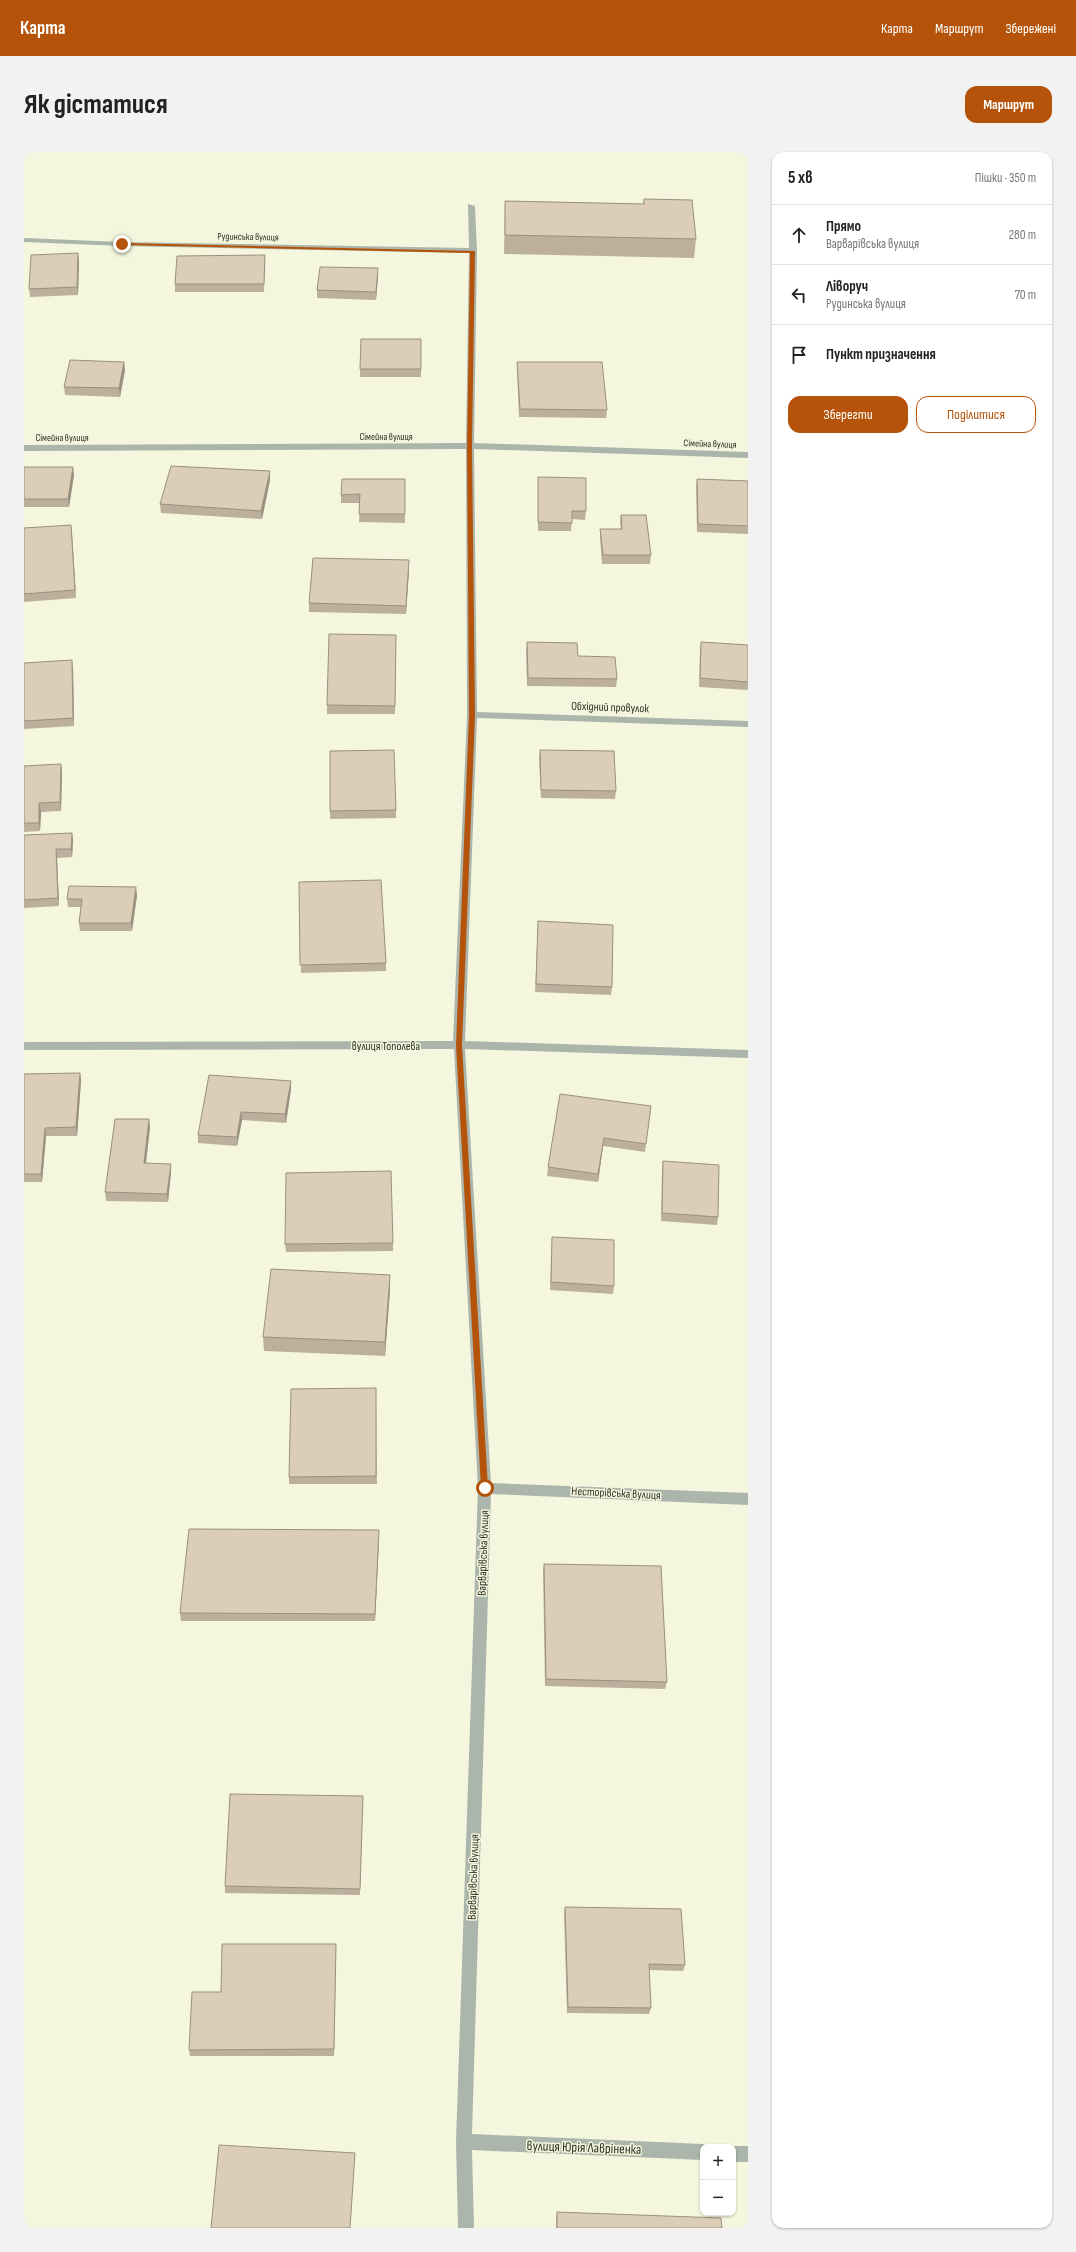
<!DOCTYPE html>
<html lang="uk">
<head>
<meta charset="utf-8">
<style>
	:root { --surface:#fff; --page:#f2f2f2; --text:#222; --muted:#767676; --line:#e0e0e0; --accent:#b45309 }
	body { margin:0; font-family:"Sofia Sans Condensed",sans-serif; background:var(--page); color:var(--text) }
	.controls { position:absolute; right:12px; bottom:12px; display:grid; overflow:hidden; border-radius:8px; box-shadow:0 1px 3px #0004 }
	.controls button { width:36px; height:36px; display:grid; place-items:center; padding:0; border:0; border-bottom:1px solid var(--line); background:var(--surface); color:var(--text); font:20px sans-serif }
	.stop { position:absolute; width:12px; height:12px; margin:-9px; border:3px solid #b45309; border-radius:50%; background:#fff }
	.stop.end { background:#b45309; border-color:#fff; box-shadow:0 1px 4px #0008 }
	.list { margin:0; padding:0; list-style:none }
	h2 { display:flex; justify-content:space-between; align-items:center; height:52px; margin:0; padding:0 16px; font-size:17px }
	h2 small { font-size:13px; font-weight:400; color:var(--muted) }
	.list li { display:grid; grid-template-columns:26px 1fr auto; gap:12px; align-items:center; box-sizing:border-box; height:60px; padding:0 16px; border-top:1px solid var(--line) }
	.list b { display:block; font-size:15px; white-space:nowrap }
	.list p { margin:0; font-size:13px; white-space:nowrap; color:var(--muted) }
	.list em { font-size:13px; font-style:normal; color:var(--muted) }
	.actions { display:flex; gap:8px; padding:12px 16px }
	.actions a { flex:1; padding:9px 0; border:1px solid var(--accent); border-radius:12px; text-align:center; font-size:14px; color:var(--accent) }
	.actions .main { background:var(--accent); color:#fff }
	.icon { flex:none; width:22px; height:22px; fill:none; stroke:currentColor; stroke-width:2; stroke-linecap:round; stroke-linejoin:round }
	.map { position:relative; flex:none; width:724px; height:2076px; overflow:hidden; border-radius:12px }
	header { display:flex; align-items:center; gap:24px; box-sizing:border-box; height:56px; padding:0 20px; background:var(--accent); color:#fff }
	header strong { font-size:19px }
	nav { display:flex; gap:22px; margin-inline-start:auto; font-size:14px }
	.intro { display:flex; align-items:center; justify-content:space-between; box-sizing:border-box; height:96px; padding:0 24px }
	h1 { margin:0; font-size:28px }
	.button { padding:10px 18px; border-radius:12px; background:var(--accent); color:#fff; font-size:14px; font-weight:700 }
	main { display:flex; gap:24px; padding:0 24px }
	aside { flex:1; background:var(--surface); border-radius:12px; box-shadow:0 1px 3px #0004 }
	.map>svg:first-child { display:block }
</style>
</head>
<body>
<header>
<strong>Карта</strong>
<nav><a>Карта</a><a>Маршрут</a><a>Збережені</a></nav>
</header>
<div class="intro"><h1>Як дістатися</h1><a class="button">Маршрут</a></div>
<main>
<div class="map">
<svg width="724" height="2076" viewBox="0 0 724 2076">
	<rect width="100%" height="100%" fill="#f4f7dd"/>
	<g fill="none" stroke-linecap="round" stroke-linejoin="round">
		<path fill="#acb5ac" fill-rule="evenodd" d="M444 52 451 54 453 99 450 291 724 300V306L450 297 453 560 724 569V575L453 566 441 889 724 898V906L441 897 467 1331 724 1341V1353L467 1342 448 1982 679 1992 685 1995H679V2008L448 1998 450 2076H434L432 1990 454 1336 430 897 0 898V890L429 889 443 563 442 297 0 299V293L442 291 445 101 98 94 0 90V86L98 90 445 96Z
			M709 1994H724V2010H709V1995H707Z"/>
	</g>
	<path fill="#bcb09d" d="M620 47 672 87 670 106 480 102 481 49 619 52Z
		M54 101 55 109 54 143 6 145 5 137Z
		M241 103V111L240 140H151V132Z
		M354 124 352 148 293 146V138Z
		M397 187V225H336V217Z
		M100 210 101 218 96 245 41 243 40 235Z
		M493 210 583 258 582 266 495 265 493 218Z
		M0 315 50 323 45 355H0Z
		M514 325 562 359 561 368 548 367 547 379H514Z
		M381 327V371L335 370 336 351H317V343Z
		M673 327 724 329V382L673 380 672 335Z
		M246 328 238 367 137 361 136 352Z
		M597 363 627 403 626 412H578L576 385V377H597L596 371Z
		M47 373 52 446 0 450V376Z
		M385 417 382 462 285 460V451Z
		M503 490 554 504 593 527 592 535 503 534 502 499Z
		M677 490 724 493V538L675 535 676 499Z
		M372 491 371 562H303V553Z
		M0 511 49 516 50 574 0 577Z
		M516 598 592 639 591 647 517 646 515 607Z
		M306 599 372 658V666L306 667Z
		M37 612 38 620 37 659 17 660 16 679 0 680V614Z
		M48 681 49 689 48 705 33 706 35 754 0 756V683Z
		M275 730 362 811V819L277 821Z
		M113 743 108 779H56L55 771 57 755H44L43 747Z
		M514 769 588 835 587 843 511 840Z
		M56 921 57 929 53 984H22L18 1030H0V922Z
		M267 929V937L262 971 218 968 213 994 174 991V983Z
		M627 954 621 1000 579 994 574 1030 523 1024 524 1015Z
		M126 975 122 1011 147 1020 144 1050 82 1049 81 1040Z
		M639 1009 694 1065 693 1073 637 1069 638 1017Z
		M528 1085 590 1134 589 1142 526 1138Z
		M369 1091V1099L262 1100 261 1092Z
		M366 1138 361 1204 240 1199 239 1185Z
		M352 1236 353 1332H265V1325Z
		M355 1385 351 1469H157L156 1461Z
		M520 1412 643 1530 641 1537 521 1534 519 1419Z
		M339 1644 336 1743 201 1741V1734Z
		M541 1755 661 1813 659 1819 625 1818 627 1856 625 1862 543 1861 540 1762Z
		M312 1792 310 1904H166L165 1898 197 1840Z
		M533 2060 698 2076H532V2065Z"/>
	<path fill="#99907f" d="M54 101 55 109 54 143 53 135Z
		M354 116V124L352 148V140Z
		M100 210 101 218 96 245 95 236Z
		M49 315 50 323 45 355 44 347Z
		M246 319V328L238 367 237 359Z
		M47 373 48 381 52 446 51 438Z
		M385 408V417L382 462V454Z
		M48 508 49 516 50 574 49 566Z
		M37 612 38 620 37 659 36 650Z
		M15 651 17 660 16 679 15 671Z
		M48 681 49 689 48 705 47 697Z
		M32 697 33 706 35 754 34 746Z
		M112 735 113 743 108 779 107 771Z
		M56 921 57 929 53 984 52 975Z
		M267 929V937L262 971 261 962Z
		M217 960 218 968 213 994V985Z
		M125 967 126 975 121 1019 120 1011Z
		M21 976 22 984 18 1030 17 1022Z
		M580 986 579 994 574 1030V1022Z
		M147 1012V1020L144 1050 143 1042Z
		M366 1123V1138L361 1204V1190Z
		M355 1378V1385L351 1469V1462Z
		M312 1792V1798L310 1904V1897Z"/>
	<path fill="#dbcdb6" stroke="#99907f" d="M620 47 668 48 672 87 481 83V49L620 52Z
		M54 101 53 135 5 137 7 103Z
		M241 103 240 132H151L153 104Z
		M296 115 354 116 352 140 293 138Z
		M337 187H397V217H336Z
		M46 208 100 210 95 236 40 235Z
		M493 210H578L583 258 496 257Z
		M147 314 246 319 237 359 136 352Z
		M0 315H49L44 347H0Z
		M514 325 562 326V359H548V371L514 370Z
		M318 327H381V362H335L336 342 317 343Z
		M673 327 724 329V374L674 372Z
		M597 363H622L627 403H579L576 377H598Z
		M47 373 51 438 0 442V376Z
		M289 406 385 408 382 454 285 451Z
		M305 482 372 483 371 554 303 553Z
		M503 490 553 491 554 504 591 505 593 527 504 526Z
		M677 490 724 493V530L676 526Z
		M48 508 49 566 0 569V511Z
		M370 598 372 658 306 659V599Z
		M516 598 590 599 592 639 517 638Z
		M37 612 36 650 15 651V671H0V614Z
		M48 681 47 697H32L34 746 0 748V683Z
		M357 728 362 811 276 813 275 730Z
		M45 734 112 735 107 771H55L58 747H43Z
		M514 769 589 773 588 835 512 832Z
		M56 921 52 975 21 976 17 1022H0V922Z
		M185 923 267 929 261 962 217 960 213 985 174 983Z
		M536 942 627 954 622 992 580 986 574 1022 524 1015Z
		M91 967H125L120 1011 147 1012 143 1042 81 1040Z
		M639 1009 695 1013 694 1065 638 1061Z
		M367 1019 369 1091 261 1092 262 1021Z
		M528 1085 590 1088V1134L527 1130Z
		M247 1117 366 1123 361 1190 239 1185Z
		M352 1236V1324L265 1325 267 1237Z
		M165 1377 355 1378 351 1462 156 1461Z
		M520 1412 637 1414 643 1530 522 1527Z
		M206 1642 339 1644 336 1737 201 1734Z
		M541 1755 657 1757 661 1813 625 1812 627 1856 544 1855Z
		M198 1792H312L310 1897 165 1898 168 1840H197Z
		M195 1993 331 2001 326 2076H187Z
		M533 2060 697 2066 698 2076H533Z"/>
	<path fill="#b45309" d="M98 91 451 99 448 294 451 563 438 893 464 1336 461 1339 457 1336 432 893 445 563 443 294 446 101 97 93Z"/>
	<g text-anchor="middle" stroke-width="3" stroke-linejoin="round" paint-order="stroke">
		<g font-size="10" fill="#303127" stroke="#f4f7dd">
			<text transform="translate(224 84) rotate(1)" y="4">Рудинська вулиця</text>
			<text x="362" y="288">Сімейна вулиця</text>
			<text x="38" y="289">Сімейна вулиця</text>
			<text transform="translate(686 291) rotate(2)" y="4">Сімейна вулиця</text>
		</g>
		<g font-size="12" fill="#303127" stroke="#f4f7dd">
			<text transform="translate(586 555) rotate(2)" y="4">Обхідний провулок</text>
			<text x="362" y="898">вулиця Тополева</text>
			<text transform="translate(592 1341) rotate(3)" y="4">Несторівська вулиця</text>
			<text transform="translate(459 1401) rotate(-88)" y="4">Варварівська вулиця</text>
			<text transform="translate(449 1725) rotate(-88)" y="4">Варварівська вулиця</text>
		</g>
		<g font-size="14" fill="#303127" stroke="#f4f7dd">
			<text transform="translate(560 1995) rotate(2)" y="5">вулиця Юрія Лавріненка</text>
		</g>
	</g>
</svg>
<div class="controls">
<button>+</button>
<button>−</button>
</div>
<div class="stop" style="left:461px;top:1336px"></div>
<div class="stop end" style="left:98px;top:92px"></div>
</div>
<aside>
<h2>5 хв<small>Пішки · 350 m</small></h2>
<ul class="list">
<li><svg class="icon" aria-label="ahead" viewBox="0 0 24 24"><path d="M12 20V5M6 11l6-6 6 6"/></svg><div><b>Прямо</b><p>Варварівська вулиця</p></div><em>280 m</em></li>
<li><svg class="icon" aria-label="left" viewBox="0 0 24 24"><path d="M17 20v-9H6M10 6l-5 5 5 5"/></svg><div><b>Ліворуч</b><p>Рудинська вулиця</p></div><em>70 m</em></li>
<li><svg class="icon" aria-label="arrive" viewBox="0 0 24 24"><path d="M6 21V4h12l-3 4 3 4H6"/></svg><div><b>Пункт призначення</b></div></li>
</ul>
<div class="actions"><a class="main">Зберегти</a><a>Поділитися</a></div>
</aside>
</main>
</body>
</html>
